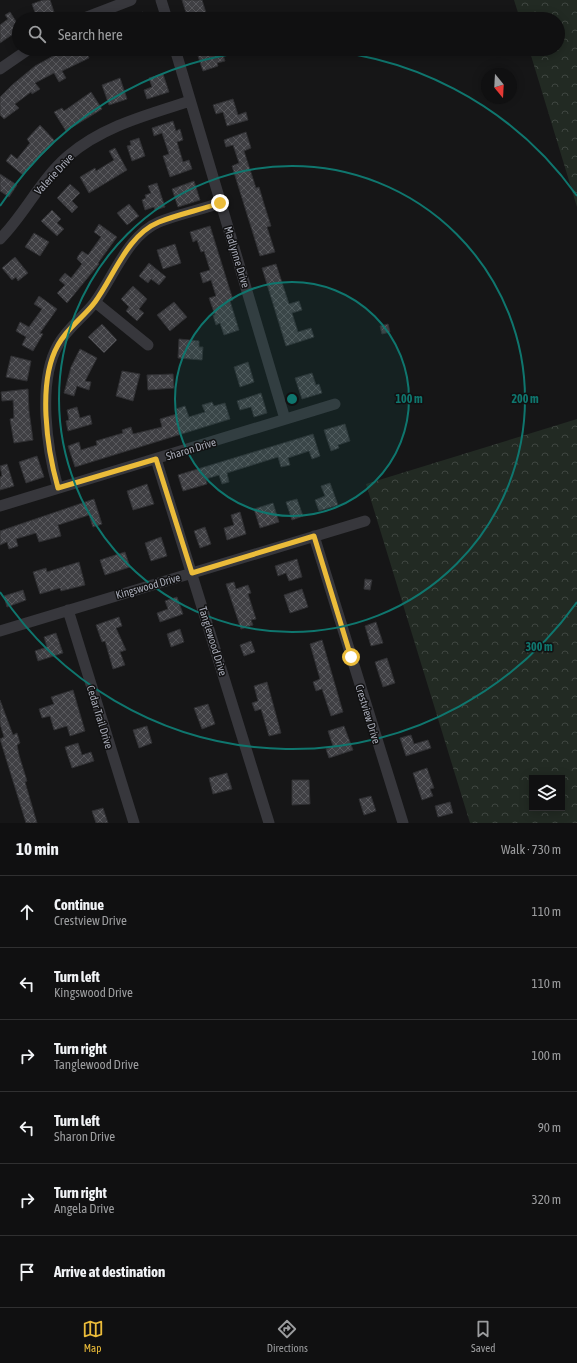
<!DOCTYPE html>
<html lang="en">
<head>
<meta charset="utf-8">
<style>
	:root { --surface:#101011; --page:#19191a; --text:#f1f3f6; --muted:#9c9d9f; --line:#303031; --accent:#ebbc3a }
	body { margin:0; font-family:"Asap Condensed",sans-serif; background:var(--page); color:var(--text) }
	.controls { position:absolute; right:12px; bottom:12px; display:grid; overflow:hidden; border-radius:0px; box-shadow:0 2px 10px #0003 }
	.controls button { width:36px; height:36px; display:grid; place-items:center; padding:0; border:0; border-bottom:1px solid var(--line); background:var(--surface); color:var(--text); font:20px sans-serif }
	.compass { position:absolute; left:481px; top:68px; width:36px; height:36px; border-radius:50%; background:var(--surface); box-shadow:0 2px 10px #0003; rotate:162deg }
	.stop { position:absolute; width:12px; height:12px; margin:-9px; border:3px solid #ebbc3a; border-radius:50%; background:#fff }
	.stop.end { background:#ebbc3a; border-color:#fff; box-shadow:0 1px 4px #0008 }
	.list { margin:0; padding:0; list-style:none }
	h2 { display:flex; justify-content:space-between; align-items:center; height:52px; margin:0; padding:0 16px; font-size:17px }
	h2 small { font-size:13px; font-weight:400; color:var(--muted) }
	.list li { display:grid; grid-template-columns:26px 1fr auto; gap:12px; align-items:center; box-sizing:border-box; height:72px; padding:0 16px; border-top:1px solid var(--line) }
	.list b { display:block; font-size:15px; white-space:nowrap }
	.list p { margin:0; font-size:13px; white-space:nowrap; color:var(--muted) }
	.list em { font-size:13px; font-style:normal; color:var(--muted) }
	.icon { flex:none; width:22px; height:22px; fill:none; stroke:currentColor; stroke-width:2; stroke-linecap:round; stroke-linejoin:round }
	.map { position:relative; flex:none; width:577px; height:823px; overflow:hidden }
	.search { position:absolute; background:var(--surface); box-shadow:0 2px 10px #0003; left:12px; right:12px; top:12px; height:44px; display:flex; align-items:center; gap:10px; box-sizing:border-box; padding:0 14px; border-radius:22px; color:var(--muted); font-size:15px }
	.sheet { height:484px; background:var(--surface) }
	nav { display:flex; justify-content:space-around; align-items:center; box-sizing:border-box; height:56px; border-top:1px solid var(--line); background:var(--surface); font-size:11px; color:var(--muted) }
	nav a { display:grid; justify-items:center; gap:2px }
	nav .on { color:var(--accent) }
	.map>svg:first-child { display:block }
</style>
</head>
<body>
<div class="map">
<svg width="577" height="823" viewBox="0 0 577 823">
	<defs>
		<pattern id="forest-crowns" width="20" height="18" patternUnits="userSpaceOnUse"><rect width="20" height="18" fill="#222a23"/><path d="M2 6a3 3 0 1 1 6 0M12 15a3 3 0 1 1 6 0" fill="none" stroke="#3f4641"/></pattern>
		<pattern id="building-cross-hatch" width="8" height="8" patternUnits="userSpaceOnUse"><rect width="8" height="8" fill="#404044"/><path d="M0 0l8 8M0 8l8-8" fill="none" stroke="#59595d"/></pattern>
	</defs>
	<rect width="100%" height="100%" fill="#161617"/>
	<path fill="url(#forest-crowns)" fill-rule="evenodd" d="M514 0H577V207L529 49H558V19H520Z
		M577 419V823H470L366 484ZM532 778H562V808H532Z"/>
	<path fill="url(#building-cross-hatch)" stroke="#303033" d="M43 0H50L54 12 37 18 32 4Z
		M182 0H202L208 19H188Z
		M10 12 19 26V30L0 43V25L8 19 5 15Z
		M143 12 146 19H125V18Z
		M61 49 102 50 88 55 89 58 62 71 66 78 59 82 54 73 35 83 40 89 32 94 31 92 15 104 19 108 4 119 0 115V97L12 85 35 66 62 51Z
		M208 49H213L215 54 222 52 225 61 217 63 218 66 203 71 197 53Z
		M163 74 169 92 147 99 144 90 152 87 149 78Z
		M120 78 127 99 109 105 102 85Z
		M91 92 102 109 66 131 54 112 62 108 64 111Z
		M233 99 238 115 246 112 248 120 227 126 223 112 216 114 213 105Z
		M173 121 176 131 180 129 183 140 177 142 183 162 189 160 192 169 170 177 163 156 169 154 162 133 154 136 152 128Z
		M40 125 55 141 23 175 6 161 11 154 17 159 30 143 27 139Z
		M246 132 251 148 244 151 256 188 259 187 264 204 271 226 267 227 275 252 260 256 232 166 239 163 233 145 226 147 224 140Z
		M139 138 145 156 132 161 127 146 131 145 130 141Z
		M115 148 127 170 89 193 80 177 95 168 96 171 114 160 109 151Z
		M0 174 17 185 9 197 0 191Z
		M194 181 200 200 178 207 172 189Z
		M157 183 165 207 155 210 154 207 145 210 142 200 146 198 145 195 151 193 148 186Z
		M70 184 80 193 72 201 78 207 72 213 57 198Z
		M129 204 139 216 127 225 117 213Z
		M52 210 61 219 57 223 64 229 57 236 41 221Z
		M99 224 117 237 98 263 99 264 67 303 57 293 65 285 59 280 65 273 71 278 82 264 77 259 78 256 82 251 88 255 101 237 94 232Z
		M210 226 233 300 230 301 239 330 224 335 220 323 216 325 213 315H215L209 298 216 296 211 280 203 283 200 273 210 270 204 251 201 252 197 240 193 242 190 232Z
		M34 233 49 242 40 256 25 247Z
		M175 244 181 263 163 269 157 250Z
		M15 257 28 273 18 281 16 277 12 280 2 268Z
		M149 263 166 277 159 285 151 279 148 283 139 276Z
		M276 264 289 304 299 301 302 310 292 313 298 332 311 328 314 337 286 346 262 268Z
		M133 286 147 299 139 309 144 313 137 321 126 311 129 307 121 299Z
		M39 296 57 309 40 333 43 334 33 351 22 345 26 337 16 331 20 322 29 327 42 309 34 304Z
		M174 302 187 317 170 331 157 315Z
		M102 324 117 340 104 353 88 337Z
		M388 324 390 332 382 334 380 326Z
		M179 339 199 341V347H203L202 360 178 358Z
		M80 349 97 358 85 381 91 382 89 390 77 386 74 396 64 393 71 367Z
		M11 356 31 361 27 381 6 377Z
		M248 362 254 382 240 387 234 367Z
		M122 371 140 374 133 401 116 396Z
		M312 373 316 385 319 384 322 393 302 399 295 378Z
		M173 374 174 388 148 390 147 375Z
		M28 389 29 411 33 440 14 443 10 419 14 418 13 400 2 401 1 392Z
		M261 393 267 413 254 417 251 407 240 410 237 401Z
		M212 402 214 406 225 403 230 419 75 467 68 446 79 442 81 450 97 445 96 441 123 433 122 430 131 427 133 434 162 427 160 419 177 414 176 409 185 406 189 417 205 412 202 405Z
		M77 407 80 418 90 415 92 424 68 431 66 421 69 420 67 410Z
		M345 424 350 441 338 445 339 448 331 451 324 430Z
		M313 434 320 456 312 459 309 451 288 458 290 465 281 467 278 457 227 473 229 482 222 484 219 475 206 479 207 484 183 491 178 475Z
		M37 456 44 477 26 483 19 462Z
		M7 464 14 486 0 490V477L2 476 0 466Z
		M330 483 338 505 319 511 315 500 325 496 321 486Z
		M147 484 154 504 133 510 127 491Z
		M94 499 102 524 93 527 89 515 58 525 61 536 39 542 36 533 16 539 18 546 9 549 7 542 0 545V531Z
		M297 499 303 516 292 520 286 502Z
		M273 503 279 522 260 528 254 509Z
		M240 512 246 534 227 540 224 528 234 525 231 515Z
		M205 527 211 544 200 548 194 531Z
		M161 537 167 556 151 561 145 543Z
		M125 552 130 567 105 575 100 560Z
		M297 559 302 577 289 581 286 573 278 576 275 566Z
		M79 562 85 585 61 591 60 588 40 594 33 572 46 568 47 572Z
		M365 579 372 580 370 590 364 589Z
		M234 582 236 589 248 585 251 593 248 594 256 619 251 620 253 625 241 629 226 584Z
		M302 589 308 607 290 613 284 595Z
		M23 590 26 600 7 607 4 596Z
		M177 597 183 614 160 622 157 613 168 609 165 601Z
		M119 617 122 626 116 628 126 650 120 652 125 665 113 669 105 641 102 642 96 625Z
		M376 622 383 643 371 646 365 626Z
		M180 629 184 642 171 647 167 634Z
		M56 633 63 653 38 661 35 651 47 647 44 637Z
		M322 640 343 712 331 716 322 689 316 691 313 682 320 679 310 644Z
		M251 641 255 652 244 656 240 645Z
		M387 658 395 683 383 687 375 662Z
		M267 682 281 733 269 736 261 709 255 711 252 703 258 701 254 686Z
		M73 690 85 731 70 736 67 726 54 730 50 716 42 718 39 709 54 704 51 697Z
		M0 700 13 735 17 733 20 743 17 745 19 755 27 781 25 782 37 823H26L8 765 0 739 4 737 0 724Z
		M208 704 215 724 202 729 194 708Z
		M147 726 152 743 139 748 133 730Z
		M344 726 353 750 329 758 326 749 333 746 328 731Z
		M411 735 414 744 428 740 431 748 406 756 400 738Z
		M78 743 82 755 91 752 94 761 72 768 65 747Z
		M427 768 434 788 430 789 433 796 422 800 413 773Z
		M227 773 232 789 213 794 209 778Z
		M292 780H309L310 804 292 805Z
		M371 796 376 811 364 815 359 799Z
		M450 802 453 813 438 817 435 806Z
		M103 808 108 823H96L92 811Z"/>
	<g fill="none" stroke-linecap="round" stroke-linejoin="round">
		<path stroke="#37373c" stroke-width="11" d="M161 0 167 19
			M82 19 131 0
			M175 49 285 419
			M0 69 29 49
			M0 239C25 214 40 180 68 156 103 126 147 115 190 101
			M95 302 148 345
			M156 459 269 823
			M58 488C47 449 37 382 58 345 67 328 84 317 95 302 114 276 128 235 159 222 179 214 200 210 220 203
			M0 506 335 404
			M314 536 403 823
			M68 610 134 823
			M0 631 365 521"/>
	</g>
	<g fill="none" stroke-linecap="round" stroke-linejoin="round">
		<path stroke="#ebbc3a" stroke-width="5" d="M220 203C200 210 179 214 159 222 127 235 114 276 95 302 84 317 67 328 58 345 37 382 47 449 58 488L156 459 192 573 314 536 351 657"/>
	</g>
	<circle cx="292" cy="399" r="117" fill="#0f766e" fill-opacity=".12"/>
	<g fill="none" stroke="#0f766e" stroke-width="2">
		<circle cx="292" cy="399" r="117"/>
		<circle cx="292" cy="399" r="233"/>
		<path d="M577 602A350 350 0 0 1 0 592M0 206A350 350 0 0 1 289 49M295 49A350 350 0 0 1 577 196"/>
	</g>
	<g text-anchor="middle" stroke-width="3" stroke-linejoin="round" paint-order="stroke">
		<g font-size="11" fill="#a8abb7" stroke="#111112">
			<text transform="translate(54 174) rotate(-47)" y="4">Valerie Drive</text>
			<text transform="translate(237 257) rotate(73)" y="4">Madlynne Drive</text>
			<text transform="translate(191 449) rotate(-17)" y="4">Sharon Drive</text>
			<text transform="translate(148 586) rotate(-16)" y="4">Kingswood Drive</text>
			<text transform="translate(213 641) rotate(73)" y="4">Tanglewood Drive</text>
			<text transform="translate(368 714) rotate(73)" y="4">Crestview Drive</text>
			<text transform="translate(100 717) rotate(73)" y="4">Cedar Trail Drive</text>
		</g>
	</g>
	<circle cx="292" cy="399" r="6" fill="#0f766e" stroke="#111112" stroke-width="2"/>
	<g font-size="12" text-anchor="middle" font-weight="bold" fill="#0f766e" stroke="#111112" stroke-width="3" stroke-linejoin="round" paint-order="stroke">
		<text x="409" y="403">100 m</text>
		<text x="525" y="403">200 m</text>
		<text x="539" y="651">300 m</text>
	</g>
</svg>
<div class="controls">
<button><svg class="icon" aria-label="layers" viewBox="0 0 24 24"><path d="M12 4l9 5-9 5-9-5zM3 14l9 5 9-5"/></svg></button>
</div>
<svg class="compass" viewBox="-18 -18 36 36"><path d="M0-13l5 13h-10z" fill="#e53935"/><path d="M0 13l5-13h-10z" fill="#9c9d9f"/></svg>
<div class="stop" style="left:351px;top:657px"></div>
<div class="stop end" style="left:220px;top:203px"></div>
<div class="search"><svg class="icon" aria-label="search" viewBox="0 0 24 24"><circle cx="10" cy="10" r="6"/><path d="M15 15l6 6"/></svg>Search here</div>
</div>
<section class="sheet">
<h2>10 min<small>Walk · 730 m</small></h2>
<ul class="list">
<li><svg class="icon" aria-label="ahead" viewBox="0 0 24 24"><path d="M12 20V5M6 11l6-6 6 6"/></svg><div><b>Continue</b><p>Crestview Drive</p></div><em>110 m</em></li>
<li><svg class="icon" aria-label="left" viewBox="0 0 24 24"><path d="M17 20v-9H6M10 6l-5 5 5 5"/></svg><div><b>Turn left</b><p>Kingswood Drive</p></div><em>110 m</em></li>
<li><svg class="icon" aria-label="right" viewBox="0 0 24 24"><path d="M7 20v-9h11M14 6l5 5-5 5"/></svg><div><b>Turn right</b><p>Tanglewood Drive</p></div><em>100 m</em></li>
<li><svg class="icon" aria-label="left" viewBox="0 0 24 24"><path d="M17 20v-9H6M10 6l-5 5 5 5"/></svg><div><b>Turn left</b><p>Sharon Drive</p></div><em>90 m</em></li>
<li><svg class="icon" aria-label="right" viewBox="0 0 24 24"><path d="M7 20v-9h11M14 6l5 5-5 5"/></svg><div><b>Turn right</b><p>Angela Drive</p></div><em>320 m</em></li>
<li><svg class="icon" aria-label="arrive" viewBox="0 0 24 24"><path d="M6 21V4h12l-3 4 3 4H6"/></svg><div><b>Arrive at destination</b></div></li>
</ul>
</section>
<nav>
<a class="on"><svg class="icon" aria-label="map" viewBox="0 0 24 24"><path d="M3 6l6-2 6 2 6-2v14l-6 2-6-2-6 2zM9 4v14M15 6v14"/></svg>Map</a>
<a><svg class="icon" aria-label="directions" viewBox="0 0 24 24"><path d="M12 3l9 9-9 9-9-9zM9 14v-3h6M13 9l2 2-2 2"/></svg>Directions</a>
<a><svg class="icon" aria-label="saved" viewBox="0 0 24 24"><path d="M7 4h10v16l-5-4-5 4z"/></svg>Saved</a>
</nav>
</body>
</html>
